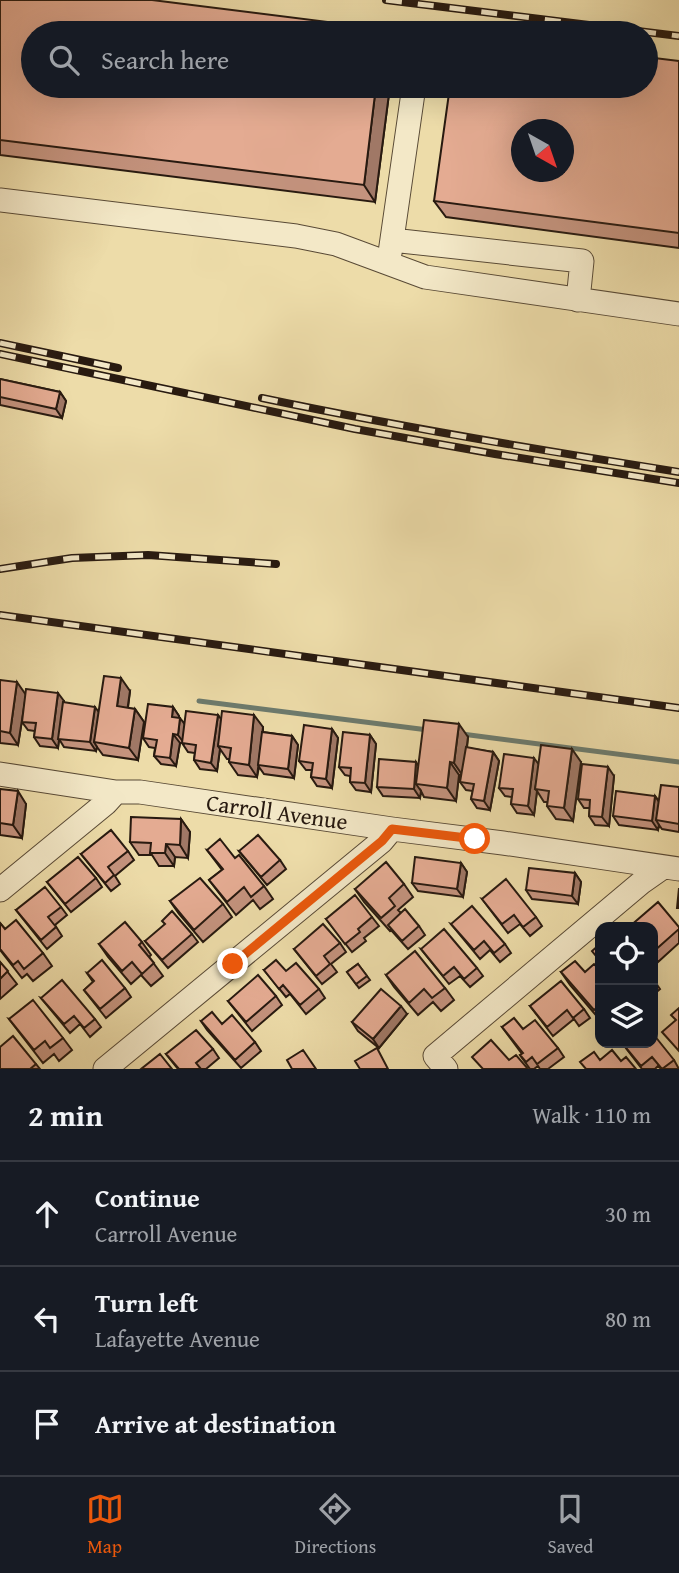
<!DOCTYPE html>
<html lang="en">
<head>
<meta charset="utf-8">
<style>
	:root { --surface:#171b24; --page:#20242c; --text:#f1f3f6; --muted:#9ea1a6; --line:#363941; --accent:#ea580c }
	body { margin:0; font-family:"Gentium Book Plus",serif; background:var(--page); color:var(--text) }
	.controls { position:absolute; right:21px; bottom:21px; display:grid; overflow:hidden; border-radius:14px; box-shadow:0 7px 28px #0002 }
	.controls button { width:63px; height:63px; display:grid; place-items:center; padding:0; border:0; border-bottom:2px solid var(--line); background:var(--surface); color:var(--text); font:35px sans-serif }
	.compass { position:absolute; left:511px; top:119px; width:63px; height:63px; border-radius:50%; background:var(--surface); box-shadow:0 7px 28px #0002; rotate:140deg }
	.stop { position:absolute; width:21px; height:21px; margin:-16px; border:5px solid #ea580c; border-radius:50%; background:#fff }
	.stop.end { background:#ea580c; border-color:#fff; box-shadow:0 2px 7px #0008 }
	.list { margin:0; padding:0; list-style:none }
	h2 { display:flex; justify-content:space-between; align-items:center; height:91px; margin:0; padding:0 28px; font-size:30px }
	h2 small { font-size:23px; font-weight:400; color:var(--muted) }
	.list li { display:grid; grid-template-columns:46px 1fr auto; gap:21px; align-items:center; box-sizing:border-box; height:105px; padding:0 28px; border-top:2px solid var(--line) }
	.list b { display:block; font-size:26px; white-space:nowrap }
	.list p { margin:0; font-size:23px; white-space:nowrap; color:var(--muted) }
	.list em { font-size:23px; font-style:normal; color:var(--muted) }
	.icon { flex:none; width:38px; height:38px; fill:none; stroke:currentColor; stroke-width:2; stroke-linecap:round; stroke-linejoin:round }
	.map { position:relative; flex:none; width:679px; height:1069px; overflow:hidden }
	.search { position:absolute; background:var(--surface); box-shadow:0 7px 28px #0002; left:21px; right:21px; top:21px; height:77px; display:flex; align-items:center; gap:18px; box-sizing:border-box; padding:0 24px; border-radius:38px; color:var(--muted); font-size:26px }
	.sheet { height:406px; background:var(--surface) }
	nav { display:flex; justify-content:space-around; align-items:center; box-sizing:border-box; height:98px; border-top:2px solid var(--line); background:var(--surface); font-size:19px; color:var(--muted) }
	nav a { display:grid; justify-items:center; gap:4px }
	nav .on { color:var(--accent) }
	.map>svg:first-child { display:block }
</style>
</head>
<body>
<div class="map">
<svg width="679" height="1069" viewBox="0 0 679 1069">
	<rect width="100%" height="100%" fill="#eddca9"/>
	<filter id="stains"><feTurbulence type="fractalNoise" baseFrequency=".00286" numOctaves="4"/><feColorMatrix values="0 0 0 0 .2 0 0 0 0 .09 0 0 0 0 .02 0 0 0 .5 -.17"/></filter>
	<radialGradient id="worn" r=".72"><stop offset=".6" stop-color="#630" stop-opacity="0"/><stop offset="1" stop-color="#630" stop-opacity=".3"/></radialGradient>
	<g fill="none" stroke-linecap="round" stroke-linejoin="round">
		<path stroke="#6c7b6e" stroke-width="5" d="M199 701 428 730
			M462 734 679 762"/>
		<defs>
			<path id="minor" d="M0 200 296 236 336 244 425 277 679 314
				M392 240 582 261 578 300
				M390 253 414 86
				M0 774 116 792H140L392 829 503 843 679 869
				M0 890 106 803 116 792
				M105 1069 382 841 392 829
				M446 1069 435 1056 642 882 662 868"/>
		</defs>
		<use href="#minor" stroke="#594a36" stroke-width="25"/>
		<use href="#minor" stroke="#f3e8c7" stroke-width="23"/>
		<defs>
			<path id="rail" d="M386 0 679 36
				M0 343 118 368
				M0 354 355 429 495 454 679 483
				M262 398C400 427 539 450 679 472
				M0 569 72 558 148 555 276 564
				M0 615 679 708"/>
		</defs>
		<use href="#rail" stroke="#281a10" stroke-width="8"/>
		<use href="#rail" stroke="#f3e8c7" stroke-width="5" stroke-dasharray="16" stroke-linecap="butt"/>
	</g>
	<path fill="#c4937e" stroke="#281a10" stroke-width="2" d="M0 0 384 29 387 33H33V86H390L375 202 0 155Z
		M679 61V248L446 217 434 201Z
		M0 379 60 392 66 401 62 418 0 405Z
		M0 680 26 695 64 701V703L98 711 130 691 128 708 135 709 144 722 138 760 103 755 97 747 96 751 64 747 59 739 58 748 40 746 34 737 35 731 28 730 22 722 24 708 18 745 0 743Z
		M173 707 179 716V718L185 724 218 715 221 720 263 727V732L292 736 298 745 294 778 264 774 259 767 257 777 238 775 229 762V759H227L220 749 217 771 200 769 194 760 195 753 188 752 182 743H180L176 766 161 764 154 756 155 748 149 747 143 738Z
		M332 729 338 738 332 788 317 786 311 777 312 770H306L299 761Z
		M370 735 376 744 371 792 356 790 350 782V776L345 775 339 767Z
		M468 737 467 748 493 752 499 761 490 810 477 808 471 799 473 791 466 790 460 782 461 775H459L456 801 424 797 421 791 420 798 383 796 377 787Z
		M581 762 573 821 556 819 547 806 548 802H544L537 791 534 815 517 813 511 804 512 797 505 796 499 788 539 764Z
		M614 776 609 826 595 825 589 816 590 808H584L578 799Z
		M679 787V832L662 829 659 825 658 830 619 825 613 816 655 796 659 801Z
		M0 789 26 804 22 838 0 835Z
		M181 819 190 832 188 858 175 857 174 866H159L152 855H139L130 842Z
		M207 850 235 858 264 886 273 899 260 909 253 900 236 915 209 880 222 870Z
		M128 851 134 860 115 876 120 884 111 891 81 854Z
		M239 851 280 860 286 869 267 885Z
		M461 863 467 872 463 897 418 891 412 883Z
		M575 873 581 882 578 904 532 899 526 890Z
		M96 878 102 887 71 912 47 882Z
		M404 884 413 897 398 910 401 913 419 926 425 935 408 949 391 930 390 931 364 902 355 889Z
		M482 899 536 917 542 926 530 936 520 924 508 933Z
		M170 901 223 904 232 917 203 942 179 914Z
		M61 907 67 915 55 925 62 936 47 949 16 910Z
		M372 917 379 926 364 938 366 941 352 952 326 919Z
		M0 923 5 929 43 953 52 966 33 981 27 974 22 978 0 950Z
		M451 924 505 944 511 953 500 962 490 950 480 959Z
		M653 927H679V943L658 962 653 956Z
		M192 934 198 942 168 968 145 941Z
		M142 942 151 955 149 957 163 976 151 986 141 975 131 984 108 957 99 944Z
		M340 943 346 952 331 964 337 972 322 984 294 949Z
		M421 949 477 968 483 976 470 987 460 976 449 984Z
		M0 962 17 984 0 999Z
		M358 964 370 980 359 988 347 972Z
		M264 970 286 971 319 989 325 998 306 1014 290 994 286 997Z
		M600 970V1020L570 985 561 972H585Z
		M87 973 125 988 131 997 106 1018 84 990 93 982Z
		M386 975 445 988 454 1000 441 1011 433 1002 418 1015 394 987Z
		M653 979 660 989 653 995Z
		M276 996 282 1005 252 1031 228 1001Z
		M41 998 95 1019 101 1027 90 1037 80 1024 70 1033Z
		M530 1006 584 1009 590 1018 579 1026 574 1019 553 1036Z
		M407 1014 379 1048 358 1031 352 1022Z
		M9 1019 63 1038 72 1050 59 1061 54 1054 43 1063Z
		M201 1021 222 1024 255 1042 261 1051 241 1068 207 1030Z
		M502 1027 523 1029 558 1048 564 1057 548 1069H540L538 1066 534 1069H530L520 1055 522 1054Z
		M622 1043 674 1060 679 1069H661L658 1066 655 1069H642Z
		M213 1049 219 1058 206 1069H178L166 1054Z
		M36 1064 40 1069H0Z"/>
	<path fill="#a07866" stroke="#281a10" stroke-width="2" d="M376 86H390L375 202 364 185Z
		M60 392 66 401 62 418 56 409Z
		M121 678 130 691 126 719 117 706Z
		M17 682 26 695 18 745 10 733Z
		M58 693 64 701 58 748 52 739Z
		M95 707 101 715 94 742 97 747 96 751 90 742Z
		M173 707 179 716 178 725 172 717Z
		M135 709 144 722 138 760 129 748Z
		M218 715 224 723 218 746 220 749 217 771 211 763Z
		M254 715 263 727 257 777 249 765Z
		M180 718 186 726 184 743 178 735Z
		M459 724 468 737 463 776 454 763Z
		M332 729 338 738 332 788 326 779Z
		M173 734 180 743 176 766 170 758Z
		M370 735 376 744 371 792 365 783Z
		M292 736 298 745 294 778 288 769Z
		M572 749 581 762 573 821 564 808Z
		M493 752 499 761 490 810 484 801Z
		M534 758 540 766 535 789 537 791 534 815 528 806Z
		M416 762 422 771 416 784 421 791 420 798 414 789Z
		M450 762 459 775 456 801 447 788Z
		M608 767 614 776 609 826 602 817Z
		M18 791 26 804 22 838 13 825Z
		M655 796 661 805 656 820 659 825 658 830 652 821Z
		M181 819 190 832 188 858 180 845Z
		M166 844 175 857 174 866 165 853Z
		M461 863 467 872 463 897 457 889Z
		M575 873 581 882 578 904 572 896Z
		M401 1006 407 1014 379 1048 373 1039Z"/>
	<path fill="#e4ab92" stroke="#281a10" stroke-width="2" fill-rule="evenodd" d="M0 0H152L384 29 383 33H33V86H376L364 185 0 140Z
		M646 57 679 61V233L434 201 450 86H646ZM522 130H564V172H522Z
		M0 379 60 392 56 409 0 397Z
		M104 676 121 678 117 706 135 709 129 748 94 742Z
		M0 680 17 682 10 733 0 731Z
		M26 689 58 693 52 739 34 737 36 723 22 722Z
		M63 702 95 707 90 742 58 739Z
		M148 704 173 707 172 717 180 718 178 735 173 734 170 758 154 756 157 740 143 738Z
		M186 711 218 715 211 763 194 760 196 745 182 743Z
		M222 711 254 715 249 765 229 762 231 748 218 746Z
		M424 720 459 724 454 763 450 762 447 788 416 784Z
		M304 725 332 729 326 779 311 777 313 763 299 761Z
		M262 732 292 736 288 769 258 765Z
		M343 732 370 735 365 783 350 782 351 768 339 767Z
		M541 745 572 749 564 808 547 806 549 791 535 789Z
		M466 747 493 752 484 801 471 799 474 784 460 782Z
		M504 754 534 758 528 806 511 804 513 789 499 788Z
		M379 759 416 762 414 789 377 787Z
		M582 764 608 767 602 817 589 816 590 800 578 799Z
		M661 785 679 787V824L656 820Z
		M0 789 18 791 13 825 0 823Z
		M616 791 655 796 652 821 613 816Z
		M131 817 181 819 180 845 166 844 165 853H150L151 843 130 842Z
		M111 830 128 851 108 867 114 875 105 883 81 854Z
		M258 835 280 860 261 877 239 851Z
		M220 839 235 858 239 855 264 886 251 897 244 887 227 902 209 880 223 869 207 850Z
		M78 857 96 878 65 904 47 882Z
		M415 857 461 863 457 889 412 883Z
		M386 862 404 884 389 898 395 906 381 918 355 889Z
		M529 868 575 873 572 896 526 890Z
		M200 878 223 904 194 930 170 901Z
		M506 879 536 917 523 927 514 915 502 924 482 899Z
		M45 887 61 907 48 917 56 927 41 940 16 910Z
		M679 888V908H677Z
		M355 895 372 917 358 929 360 932 345 944 326 919Z
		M658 902 679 927V929L653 952V927H629Z
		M472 906 505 944 494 953 484 941 474 950 451 924Z
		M405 909 419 926 402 941 388 925Z
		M172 911 192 934 162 960 145 941 165 924 162 921Z
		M16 920 43 953 24 969 18 961 13 965 0 949V923L5 929Z
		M125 922 142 942 139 945 154 963 142 974 132 962 122 971 99 944Z
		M323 924 340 943 324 956 330 964 316 976 294 949Z
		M444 929 477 968 464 979 454 967 443 976 421 949Z
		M600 944V961L592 951Z
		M415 951 445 988 432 998 424 989 409 1003 386 975Z
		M102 960 125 988 100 1009 84 990 94 981 87 973Z
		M276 960 286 971 296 963 319 989 300 1005 283 985 279 989 264 970Z
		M575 961 585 972 594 964 600 970V1005L594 1010 561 972Z
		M0 962 8 971 0 979Z
		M358 964 367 976 356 984 347 972Z
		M258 975 276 996 246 1022 228 1001Z
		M62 980 95 1019 84 1028 74 1016 64 1024 41 998Z
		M561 981 584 1009 573 1018 567 1010 547 1027 530 1006Z
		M381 989 401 1006 373 1039 352 1022Z
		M33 1000 63 1038 50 1048 45 1041 34 1050 9 1019Z
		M679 1008V1051L662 1032 676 1020 671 1015Z
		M212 1012 222 1024 232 1015 255 1042 235 1060 201 1021Z
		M514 1018 523 1029 535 1020 558 1048 537 1064 532 1057 526 1062 520 1055 523 1053 502 1027Z
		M196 1030 213 1049 196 1063 201 1069H179L166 1054Z
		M654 1035 674 1060 662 1069 652 1057 641 1066 622 1043H653V1036Z
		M13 1036 36 1064 30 1069H0V1047Z
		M491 1040 509 1060 516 1055 528 1069H483L472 1057Z
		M377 1048 388 1069H360L355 1061Z
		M303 1050 316 1069H292L287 1060Z
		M612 1050 621 1061 626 1057 636 1069H586L580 1062 594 1052 600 1060Z
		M160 1054 172 1069H141Z"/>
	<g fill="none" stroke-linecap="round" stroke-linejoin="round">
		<path stroke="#ea580c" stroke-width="9" d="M233 964 382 841 392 829 475 839"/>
	</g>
	<g text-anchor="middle" stroke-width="5" stroke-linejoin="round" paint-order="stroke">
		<g font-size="23" fill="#281a10" stroke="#f3e8c7">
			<text transform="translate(277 812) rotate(8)" y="8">Carroll Avenue</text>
		</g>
	</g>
	<rect width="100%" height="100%" filter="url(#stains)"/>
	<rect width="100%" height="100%" fill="url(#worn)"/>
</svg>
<div class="controls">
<button><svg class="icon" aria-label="locate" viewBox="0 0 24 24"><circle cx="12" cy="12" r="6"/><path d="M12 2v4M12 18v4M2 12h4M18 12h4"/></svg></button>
<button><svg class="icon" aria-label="layers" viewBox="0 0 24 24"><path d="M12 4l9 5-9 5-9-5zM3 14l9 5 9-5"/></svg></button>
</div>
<svg class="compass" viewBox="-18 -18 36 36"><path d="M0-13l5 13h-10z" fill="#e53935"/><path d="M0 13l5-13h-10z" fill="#9ea1a6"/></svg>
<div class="stop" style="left:475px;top:839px"></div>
<div class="stop end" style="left:233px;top:964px"></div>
<div class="search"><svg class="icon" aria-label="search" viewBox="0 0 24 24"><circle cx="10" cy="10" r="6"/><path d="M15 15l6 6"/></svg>Search here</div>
</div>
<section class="sheet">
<h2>2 min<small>Walk · 110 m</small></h2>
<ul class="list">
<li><svg class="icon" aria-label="ahead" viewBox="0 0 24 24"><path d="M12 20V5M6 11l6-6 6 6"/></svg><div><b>Continue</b><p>Carroll Avenue</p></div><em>30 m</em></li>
<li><svg class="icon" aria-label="left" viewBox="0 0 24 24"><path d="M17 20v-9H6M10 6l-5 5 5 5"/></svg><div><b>Turn left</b><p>Lafayette Avenue</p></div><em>80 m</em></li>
<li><svg class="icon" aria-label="arrive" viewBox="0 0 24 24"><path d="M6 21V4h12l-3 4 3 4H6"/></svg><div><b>Arrive at destination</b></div></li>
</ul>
</section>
<nav>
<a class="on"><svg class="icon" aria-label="map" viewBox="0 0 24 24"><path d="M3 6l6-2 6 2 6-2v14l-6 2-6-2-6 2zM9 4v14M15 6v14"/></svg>Map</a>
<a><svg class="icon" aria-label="directions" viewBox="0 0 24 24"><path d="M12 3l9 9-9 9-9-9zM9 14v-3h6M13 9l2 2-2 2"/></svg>Directions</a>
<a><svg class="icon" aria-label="saved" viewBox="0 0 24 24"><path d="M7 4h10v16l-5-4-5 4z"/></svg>Saved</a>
</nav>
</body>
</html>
